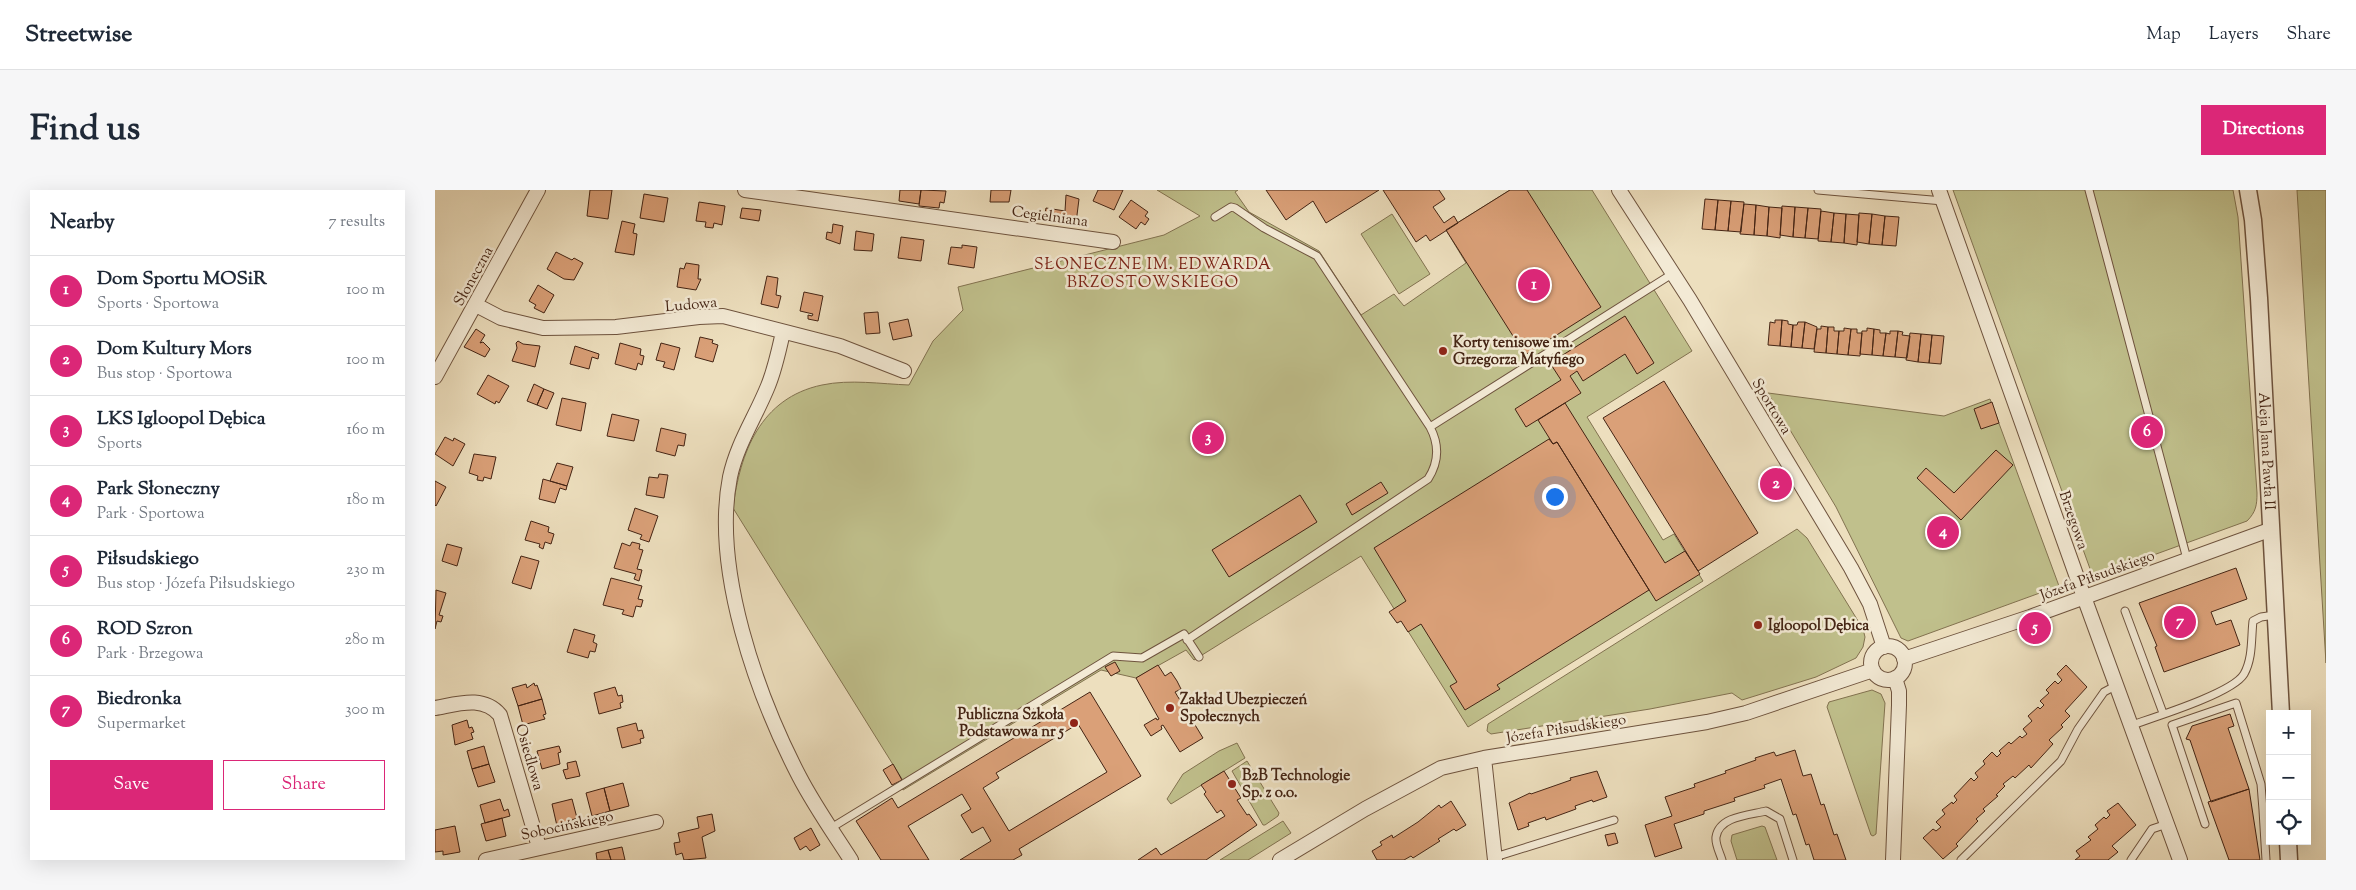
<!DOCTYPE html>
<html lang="en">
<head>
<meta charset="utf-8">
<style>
	:root { --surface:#fff; --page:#f6f6f7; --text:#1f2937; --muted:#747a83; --line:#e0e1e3; --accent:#db2777 }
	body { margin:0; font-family:"Sorts Mill Goudy",serif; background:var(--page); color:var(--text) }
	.controls { position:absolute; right:15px; bottom:15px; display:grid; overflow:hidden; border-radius:0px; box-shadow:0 5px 20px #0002 }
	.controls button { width:45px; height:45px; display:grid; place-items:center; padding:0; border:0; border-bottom:1px solid var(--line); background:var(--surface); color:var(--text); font:25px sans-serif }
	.you { position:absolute; left:1119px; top:306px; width:18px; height:18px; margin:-12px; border:4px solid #fff; border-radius:50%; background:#1a73e8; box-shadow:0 0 0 8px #1a73e833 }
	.badge { display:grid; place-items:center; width:32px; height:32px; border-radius:50%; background:var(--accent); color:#fff; font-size:16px; font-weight:700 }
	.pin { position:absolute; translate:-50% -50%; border:2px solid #fff; box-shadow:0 1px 5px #0006 }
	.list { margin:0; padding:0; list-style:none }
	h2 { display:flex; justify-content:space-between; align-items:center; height:65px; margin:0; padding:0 20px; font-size:21px }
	h2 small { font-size:16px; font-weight:400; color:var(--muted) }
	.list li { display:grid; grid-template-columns:32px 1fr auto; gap:15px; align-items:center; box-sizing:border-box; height:70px; padding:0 20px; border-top:1px solid var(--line) }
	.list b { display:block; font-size:19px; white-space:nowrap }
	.list p { margin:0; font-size:16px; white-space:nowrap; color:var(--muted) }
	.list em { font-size:16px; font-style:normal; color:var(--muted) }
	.actions { display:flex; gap:10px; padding:15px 20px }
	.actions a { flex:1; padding:11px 0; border:1px solid var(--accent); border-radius:0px; text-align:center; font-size:18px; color:var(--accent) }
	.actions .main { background:var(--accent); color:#fff }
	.icon { flex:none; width:28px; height:28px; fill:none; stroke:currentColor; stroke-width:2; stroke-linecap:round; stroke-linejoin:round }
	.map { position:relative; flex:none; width:1891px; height:670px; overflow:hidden; border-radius:0px }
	header { display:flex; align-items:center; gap:30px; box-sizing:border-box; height:70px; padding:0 25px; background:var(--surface); border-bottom:1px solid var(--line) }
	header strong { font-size:24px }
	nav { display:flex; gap:28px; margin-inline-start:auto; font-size:18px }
	.intro { display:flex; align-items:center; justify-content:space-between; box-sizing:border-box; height:120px; padding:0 30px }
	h1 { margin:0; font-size:35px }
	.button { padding:12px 22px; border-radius:0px; background:var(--accent); color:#fff; font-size:18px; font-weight:700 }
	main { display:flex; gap:30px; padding:0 30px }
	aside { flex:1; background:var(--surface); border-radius:0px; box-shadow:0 5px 20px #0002 }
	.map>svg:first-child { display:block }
</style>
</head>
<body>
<header>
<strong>Streetwise</strong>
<nav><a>Map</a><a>Layers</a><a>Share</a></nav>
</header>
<div class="intro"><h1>Find us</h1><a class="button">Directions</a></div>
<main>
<aside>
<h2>Nearby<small>7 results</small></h2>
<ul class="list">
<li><span class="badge">1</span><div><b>Dom Sportu MOSiR</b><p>Sports · Sportowa</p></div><em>100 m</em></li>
<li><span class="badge">2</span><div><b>Dom Kultury Mors</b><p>Bus stop · Sportowa</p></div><em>100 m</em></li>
<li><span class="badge">3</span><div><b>LKS Igloopol Dębica</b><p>Sports</p></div><em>160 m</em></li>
<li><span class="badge">4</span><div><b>Park Słoneczny</b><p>Park · Sportowa</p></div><em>180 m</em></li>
<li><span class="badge">5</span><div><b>Piłsudskiego</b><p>Bus stop · Józefa Piłsudskiego</p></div><em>230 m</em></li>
<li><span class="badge">6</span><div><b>ROD Szron</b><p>Park · Brzegowa</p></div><em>280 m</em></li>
<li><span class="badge">7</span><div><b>Biedronka</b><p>Supermarket</p></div><em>300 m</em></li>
</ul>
<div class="actions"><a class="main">Save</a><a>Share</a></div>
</aside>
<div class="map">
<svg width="1891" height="670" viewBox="0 0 1891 670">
	<rect width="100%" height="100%" fill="#eddfbe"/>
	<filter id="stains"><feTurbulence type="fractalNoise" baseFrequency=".004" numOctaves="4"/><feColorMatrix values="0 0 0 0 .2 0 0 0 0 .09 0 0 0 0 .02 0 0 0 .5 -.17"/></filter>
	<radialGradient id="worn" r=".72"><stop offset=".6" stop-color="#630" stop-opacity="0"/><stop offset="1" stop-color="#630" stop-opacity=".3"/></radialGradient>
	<path fill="#c0c08c" stroke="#827250" d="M722 0H803L800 2 814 22 884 61 926 125 959 104 969 116 1031 73 1011 40 1075 0H1157L1257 161 1152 227 1228 350 1239 344 1268 391 1033 537 926 366 759 470 751 460 701 488 666 480 468 600 463 592 467 589 298 318C305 263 325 208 387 195 415 189 446 194 474 195L498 151 528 120 523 97 729 45 765 26Z
		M1518 0H1798L1803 27 1822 303C1822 315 1821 322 1812 331L1658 387Z
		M1862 0H1891V473Z
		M957 24 995 84 964 104 926 44Z
		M1333 203 1509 226 1555 209 1624 396 1473 451 1466 448 1401 317Z
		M1362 339 1372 348 1428 439 1430 447 1428 457 1421 468 1381 487 1307 510 1297 503 1215 519 1056 544 1052 541 1053 534Z
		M1437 500 1446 504 1450 513 1441 644 1438 646 1436 645 1392 517 1394 512Z
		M802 553 810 568 736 614 732 609 748 584 784 561Z
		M812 571 844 623 843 626 830 635H828L797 581Z
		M848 631 856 643 813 670H785Z
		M1327 636 1330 637 1342 670H1302L1296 651 1297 645Z"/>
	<path fill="#daa078" stroke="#442414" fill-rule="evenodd" d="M155 0H177L173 29 152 26Z
		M465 0H486L484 14 464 11Z
		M486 0 511 1 509 13 505 12 504 18 484 16Z
		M556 0H576L574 12H555Z
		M663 0H688L679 20 658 11Z
		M831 0H944L891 33 878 11 851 30Z
		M948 0H1004L1010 9 998 17 1009 33 1019 26 1023 33 995 51 991 45 981 52Z
		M1075 0H1092L1166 117 1090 165 1011 40Z
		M209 4 233 8 229 32 205 28Z
		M631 5 644 9 641 33 609 29 611 18 630 21Z
		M1270 9 1283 10 1280 40 1267 39Z
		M696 10 713 22 710 26 714 29 710 35 706 32 701 39 684 27Z
		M1283 10 1296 11 1293 41 1280 40Z
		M1296 11 1309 12 1306 42 1293 41Z
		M264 12 290 16 287 35 279 33 278 38 270 37 271 32 261 31Z
		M1309 14 1321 15 1319 45 1305 44Z
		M1321 15 1334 17 1332 46 1319 45Z
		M1347 16 1360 17 1358 47 1345 45Z
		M1334 17 1347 18 1345 48 1332 46Z
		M1360 17 1373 18 1370 48 1358 47Z
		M307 18 326 20 324 31 305 28Z
		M1373 18 1386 19 1383 49 1370 48Z
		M1386 21 1399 23 1396 52 1383 51Z
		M1399 23 1411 24 1409 53 1396 52Z
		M1424 23 1437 24 1434 54 1422 52Z
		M1411 24 1424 25 1422 55 1409 53Z
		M1437 24 1450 26 1447 55 1434 54Z
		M1450 26 1464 27 1461 56 1447 55Z
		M187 31 200 34 198 43 202 44 199 65 180 62Z
		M398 34 408 36 405 54 391 49 392 42 397 43Z
		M421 41 439 44 437 61 419 60Z
		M466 47 489 50 486 71 463 68Z
		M527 55 542 57 539 78 513 74 516 57 527 58Z
		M121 62 137 70 139 68 148 73 139 90 129 89 112 79Z
		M251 73 264 75 263 89H266L261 100 242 97 245 78 249 79Z
		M332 86 343 88 341 105 346 106 343 118 326 114Z
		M103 95 119 105 109 123 99 118 101 115 94 111Z
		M369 102 388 106 383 131 373 129V125L377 126 378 124 365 121Z
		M443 122 445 143 431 144 429 123Z
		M1190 126 1219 173 1202 184 1190 164 1148 191 1142 181 1135 186 1146 203 1091 237 1080 219 1126 190 1115 173Z
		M473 129 477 146 458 150 454 133Z
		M1340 130H1347L1345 156 1333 155 1335 132 1340 133Z
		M1347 130 1353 131V134L1358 135 1356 157 1345 156Z
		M1363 132H1370L1367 158 1356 157 1358 135H1362Z
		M1370 132 1382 137 1379 159 1367 158Z
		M1386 136 1393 137 1391 163 1379 162 1382 139H1386Z
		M1393 137H1399V141H1404L1402 164 1391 163Z
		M1409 138 1416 139 1413 165 1402 164 1404 141H1409Z
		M1432 138 1439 139 1437 165 1425 164 1427 141H1432Z
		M41 139 50 145 45 153 48 152 55 159 50 167 29 157Z
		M1416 139H1422V143H1427L1425 166 1413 165Z
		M1439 139 1445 140V143H1451L1448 166 1437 165Z
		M1455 141H1463L1460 167 1448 166 1451 143 1455 144Z
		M1463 141 1468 142 1467 145 1475 146 1472 168 1460 167Z
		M1475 143 1486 144 1483 172 1471 170Z
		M1486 144 1497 145 1494 173 1483 172Z
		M1497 145 1509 146 1506 174 1494 173Z
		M265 147 278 150 277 153 283 155 278 172 260 167Z
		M83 151 88 154 105 156 100 177 77 171 82 158 81 153Z
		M185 153 206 159 205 165 209 166 207 175 203 173 201 180 180 174Z
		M226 153 245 158 239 180 228 177 230 172 221 170Z
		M140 156 164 164 163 169 157 167 154 179 135 174Z
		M53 185 74 196 64 213 61 211 60 214 42 204Z
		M1229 191 1323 343 1263 381 1168 228Z
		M99 194 109 199 102 215 92 211Z
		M109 199 119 203 112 219 102 215Z
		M127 208 151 213 146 241 121 235Z
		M1557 212 1564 233 1546 239 1539 219Z
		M1130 213 1230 373 1250 361 1265 384 1221 411 1122 252 1118 254 1103 230Z
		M177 224 204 230 199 251 172 246Z
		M226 238 251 244 249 256 243 255 240 266 221 261Z
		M10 247 18 251 19 248 30 254 18 276 0 264Z
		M1114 249 1118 254 1122 252 1214 400 1062 495 1065 499 1030 520 1015 496 1022 492 986 434 973 442 966 431 962 433 954 422 971 411 939 358Z
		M1561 260 1578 275 1526 330 1482 288 1491 278 1519 303Z
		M39 264 61 267 56 289 49 287 48 291 42 290 43 286 34 283Z
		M122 273 138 277 132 296 115 291Z
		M224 284 233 285 229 308 211 305 214 287 223 288Z
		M108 289 132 296 131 300 125 298 120 313 104 309Z
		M0 291 11 297 1 316 0 315Z
		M946 292 953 303 917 325 911 314Z
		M865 305 882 332 794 387 777 360Z
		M200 318 223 326 214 352 205 349 207 345 193 340Z
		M96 331 114 337 113 342 119 344 116 354 110 352 108 359 104 357 105 354 90 350Z
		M197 352 205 354 204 359 208 360 202 379 207 380 204 391 199 389 201 384 179 378 187 353 195 356Z
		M12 354 27 358 22 376 7 371Z
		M86 366 104 371 96 399 77 393Z
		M1801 378 1812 409 1776 422 1781 435 1796 430 1805 455 1729 482 1720 457 1722 456 1704 413Z
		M176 388 207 396 203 409 208 410 206 417 201 416 198 427 187 424 189 420 168 415Z
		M1 400 11 403 4 425 8 426 6 432 2 431 0 439Z
		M139 439 160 445 158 452 162 454 160 462 155 461 153 468 132 462Z
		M680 472 685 481 676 486 670 477Z
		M723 475 730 486 736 482 742 491 746 499 740 502 768 548 745 562 728 535 726 536 727 539 716 546 709 535 721 528 722 530 724 529 701 488Z
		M1631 475 1652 497 1630 521 1635 526 1626 535 1628 537 1614 550 1618 554 1596 578 1594 575 1580 588 1578 586 1568 594 1570 596 1561 605 1563 606 1548 619 1550 621 1541 629 1543 631 1521 654 1523 656 1508 669 1488 648 1498 639 1501 641 1506 637 1501 632 1510 624 1507 620 1517 612 1518 614 1522 610 1519 606 1536 588 1539 591 1543 587 1540 583 1550 574 1548 571 1557 562 1562 567 1566 563 1564 561 1574 552 1576 554 1585 546 1587 548 1592 544 1588 539 1597 531 1593 526 1603 517 1605 519 1609 515 1605 511 1614 503 1611 500 1620 491 1623 494 1627 490 1622 484Z
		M99 493 100 496 102 495 107 509 83 516 77 498 91 494 92 498Z
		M180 497 183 506 187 505 188 512 185 513 186 518 164 524 159 503Z
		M655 502 706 586 584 659 587 665 578 670H525L556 651 548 637 537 643 526 625 536 619 527 604 473 636 494 670H446L421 631 457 608 463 618ZM643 534 672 582 574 641 548 598 564 588 561 583Z
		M107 509 111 524 108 525 110 529 88 535 83 516Z
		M1795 524 1799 536 1793 538 1814 599 1776 612 1755 550 1751 549 1757 536Z
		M32 530 34 538 37 537 39 542 36 543 38 549 20 555 17 535Z
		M201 533 203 541 207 540 209 548 205 549 206 553 187 558 182 538Z
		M49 556 54 574 37 579 32 561Z
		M124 556 126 562 123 563 125 574 107 579 102 561Z
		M1360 560 1368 586 1376 584 1386 615 1389 614 1399 645 1402 644 1411 670H1379L1374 654 1371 655 1361 624 1358 625 1346 589 1329 595 1330 598 1299 608 1300 611 1269 621V624L1239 634 1247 658 1220 667 1210 635 1237 626 1230 607 1260 597 1259 594 1291 583 1290 581 1321 570 1320 568 1339 562 1341 566Z
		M141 571 145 586 131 589 128 580 133 579 132 573Z
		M54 574 60 592 43 597 37 579Z
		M458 574 467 590 457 595 448 580Z
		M789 581 806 608 802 610 812 625 814 624 822 635 771 670H703L721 658 726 665 790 626 786 620 782 623 769 604 771 602 766 595Z
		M1162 581 1172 607 1158 612 1157 610 1140 616 1141 619 1111 630 1110 627 1093 633 1094 636 1083 640 1074 613 1095 603 1096 604 1136 590 1135 588Z
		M188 593 194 616 175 621 169 598Z
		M169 598 175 621 157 626 151 603Z
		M1814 599 1825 670H1794L1773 612Z
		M65 609 69 621 73 619 75 626 50 633 45 615Z
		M137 609 142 628 122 636 117 614Z
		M1016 611 1031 635 1021 641 1019 639 1003 649 1005 651 978 668 976 666 969 670H942L937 661 947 655 945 652 957 645 958 648 983 632 1004 615 1006 618Z
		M1683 613 1701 635 1677 656 1683 662 1673 670H1640L1645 666 1641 661 1656 650 1653 647 1663 639 1660 635 1669 627 1671 629 1675 625 1672 621Z
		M277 624 280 641 267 647 271 668 249 670 247 663 241 665 239 653 245 652 243 643 264 638 262 627Z
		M67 628 71 646 51 651 46 634Z
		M20 636 25 662 8 665V661L0 662V640Z
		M376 638 385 655 375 661 371 656 365 660 359 648Z
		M1180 643 1183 653 1173 656 1170 645Z
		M187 657 190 670H176L173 660Z
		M173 660 176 670H162L161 663Z"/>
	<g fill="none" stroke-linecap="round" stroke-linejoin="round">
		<defs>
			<path id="service" d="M1383 0 1508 11
				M1654 0 1752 369
				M995 237 1237 84
				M1690 421 1728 523
				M752 450 993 289C1004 272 1004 254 995 237L882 66 829 38 800 18 796 17 780 27
				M1697 535C1720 527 1798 503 1809 484 1818 468 1816 448 1818 431L1826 427 1840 425
				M1770 634 1737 535 1801 513 1826 594 1828 620
				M396 638 678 466 707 468 749 444 764 467
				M1060 667 1179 630
				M1287 670C1285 663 1280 654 1281 647 1284 626 1315 625 1331 621L1345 629 1358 670
				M1526 670 1626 571 1643 539 1669 502 1682 495
				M1696 670 1717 639 1732 634
				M1831 670 1828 620 1835 617"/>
			<path id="minor" d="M310 0 678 52
				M1184 0 1255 110 1416 378 1435 414 1449 457
				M1504 0 1649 407 1745 670
				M41 115 66 128 108 138 181 137 264 127 288 126 405 156 469 181
				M348 142C344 160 340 179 333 196 320 228 302 254 295 287 277 379 322 505 364 586 379 615 398 642 416 670
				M0 187 103 0
				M1436 473a17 17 0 1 1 34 0a17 17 0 1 1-34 0Z
				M1469 469 1595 427 1837 339
				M0 518C23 514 48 505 65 525L104 657
				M1049 568 1060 670
				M51 670 221 632
				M845 670 930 619 1006 578 1049 568 1272 532 1311 523 1438 480
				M1458 670 1464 515V501L1460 488"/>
			<g id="tertiary">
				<path id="s1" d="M1813 0 1818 30 1824 108 1846 524"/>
				<path d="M1853 651 1854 670"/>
			</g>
		</defs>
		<use href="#service" stroke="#6e533e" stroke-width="9"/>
		<use href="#minor" stroke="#6e533e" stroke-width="16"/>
		<use href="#tertiary" stroke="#6e533e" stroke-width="19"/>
		<use href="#service" stroke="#f3ead5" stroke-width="7"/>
		<use href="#minor" stroke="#f3ead5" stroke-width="14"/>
		<use href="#tertiary" stroke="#f3ead5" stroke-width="16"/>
	</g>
	<g fill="#8f2418" stroke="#f3ead5" stroke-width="2">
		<circle cx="1008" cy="161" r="5"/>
		<circle cx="1323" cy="435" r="5"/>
		<circle cx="735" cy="518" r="5"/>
		<circle cx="639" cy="533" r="5"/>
		<circle cx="797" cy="594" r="5"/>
	</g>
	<g text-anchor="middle" stroke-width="5" stroke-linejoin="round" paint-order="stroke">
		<g font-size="15" fill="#442414" stroke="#f3ead5">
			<text transform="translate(615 26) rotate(8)" y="5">Cegielniana</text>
			<text transform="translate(38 86) rotate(-61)" y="5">Słoneczna</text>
			<text transform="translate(256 114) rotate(-5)" y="5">Ludowa</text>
			<text transform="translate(1337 216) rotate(59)" y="5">Sportowa</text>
			<text dy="5" stroke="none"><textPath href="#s1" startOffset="262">Aleja Jana Pawła II</textPath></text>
			<text transform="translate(1639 330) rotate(71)" y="5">Brzegowa</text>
			<text transform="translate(1662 385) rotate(-20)" y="5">Józefa Piłsudskiego</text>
			<text transform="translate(1131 538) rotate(-9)" y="5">Józefa Piłsudskiego</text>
			<text transform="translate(95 567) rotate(74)" y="5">Osiedlowa</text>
			<text transform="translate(132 635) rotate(-12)" y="5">Sobocińskiego</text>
		</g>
		<g font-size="15" font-weight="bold" fill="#442414" stroke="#f3ead5" text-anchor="start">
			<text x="1018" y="157">Korty tenisowe im.<tspan x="1018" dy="17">Grzegorza Matyfiego</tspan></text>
			<text x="1333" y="440">Igloopol Dębica</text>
			<text x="745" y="514">Zakład Ubezpieczeń<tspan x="745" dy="17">Społecznych</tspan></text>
			<text x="629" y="529" text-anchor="end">Publiczna Szkoła<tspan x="629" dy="17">Podstawowa nr 5</tspan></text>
			<text x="807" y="590">B2B Technologie<tspan x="807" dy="17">Sp. z o.o.</tspan></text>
		</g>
		<g font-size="16" letter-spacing="1" fill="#7a1f14" stroke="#f3ead5">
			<text x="718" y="79">SŁONECZNE IM. EDWARDA<tspan x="718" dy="18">BRZOSTOWSKIEGO</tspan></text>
		</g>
	</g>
	<rect width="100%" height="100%" filter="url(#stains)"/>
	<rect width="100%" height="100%" fill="url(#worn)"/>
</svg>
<div class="controls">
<button>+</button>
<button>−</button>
<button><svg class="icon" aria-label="locate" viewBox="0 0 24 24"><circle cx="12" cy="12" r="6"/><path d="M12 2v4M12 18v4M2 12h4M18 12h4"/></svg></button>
</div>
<div class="you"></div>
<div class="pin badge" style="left:1099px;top:95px">1</div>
<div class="pin badge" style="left:1341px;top:294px">2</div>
<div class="pin badge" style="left:773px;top:248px">3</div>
<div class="pin badge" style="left:1508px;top:342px">4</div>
<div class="pin badge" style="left:1600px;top:438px">5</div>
<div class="pin badge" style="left:1712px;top:242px">6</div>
<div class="pin badge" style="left:1745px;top:432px">7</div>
</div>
</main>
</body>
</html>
